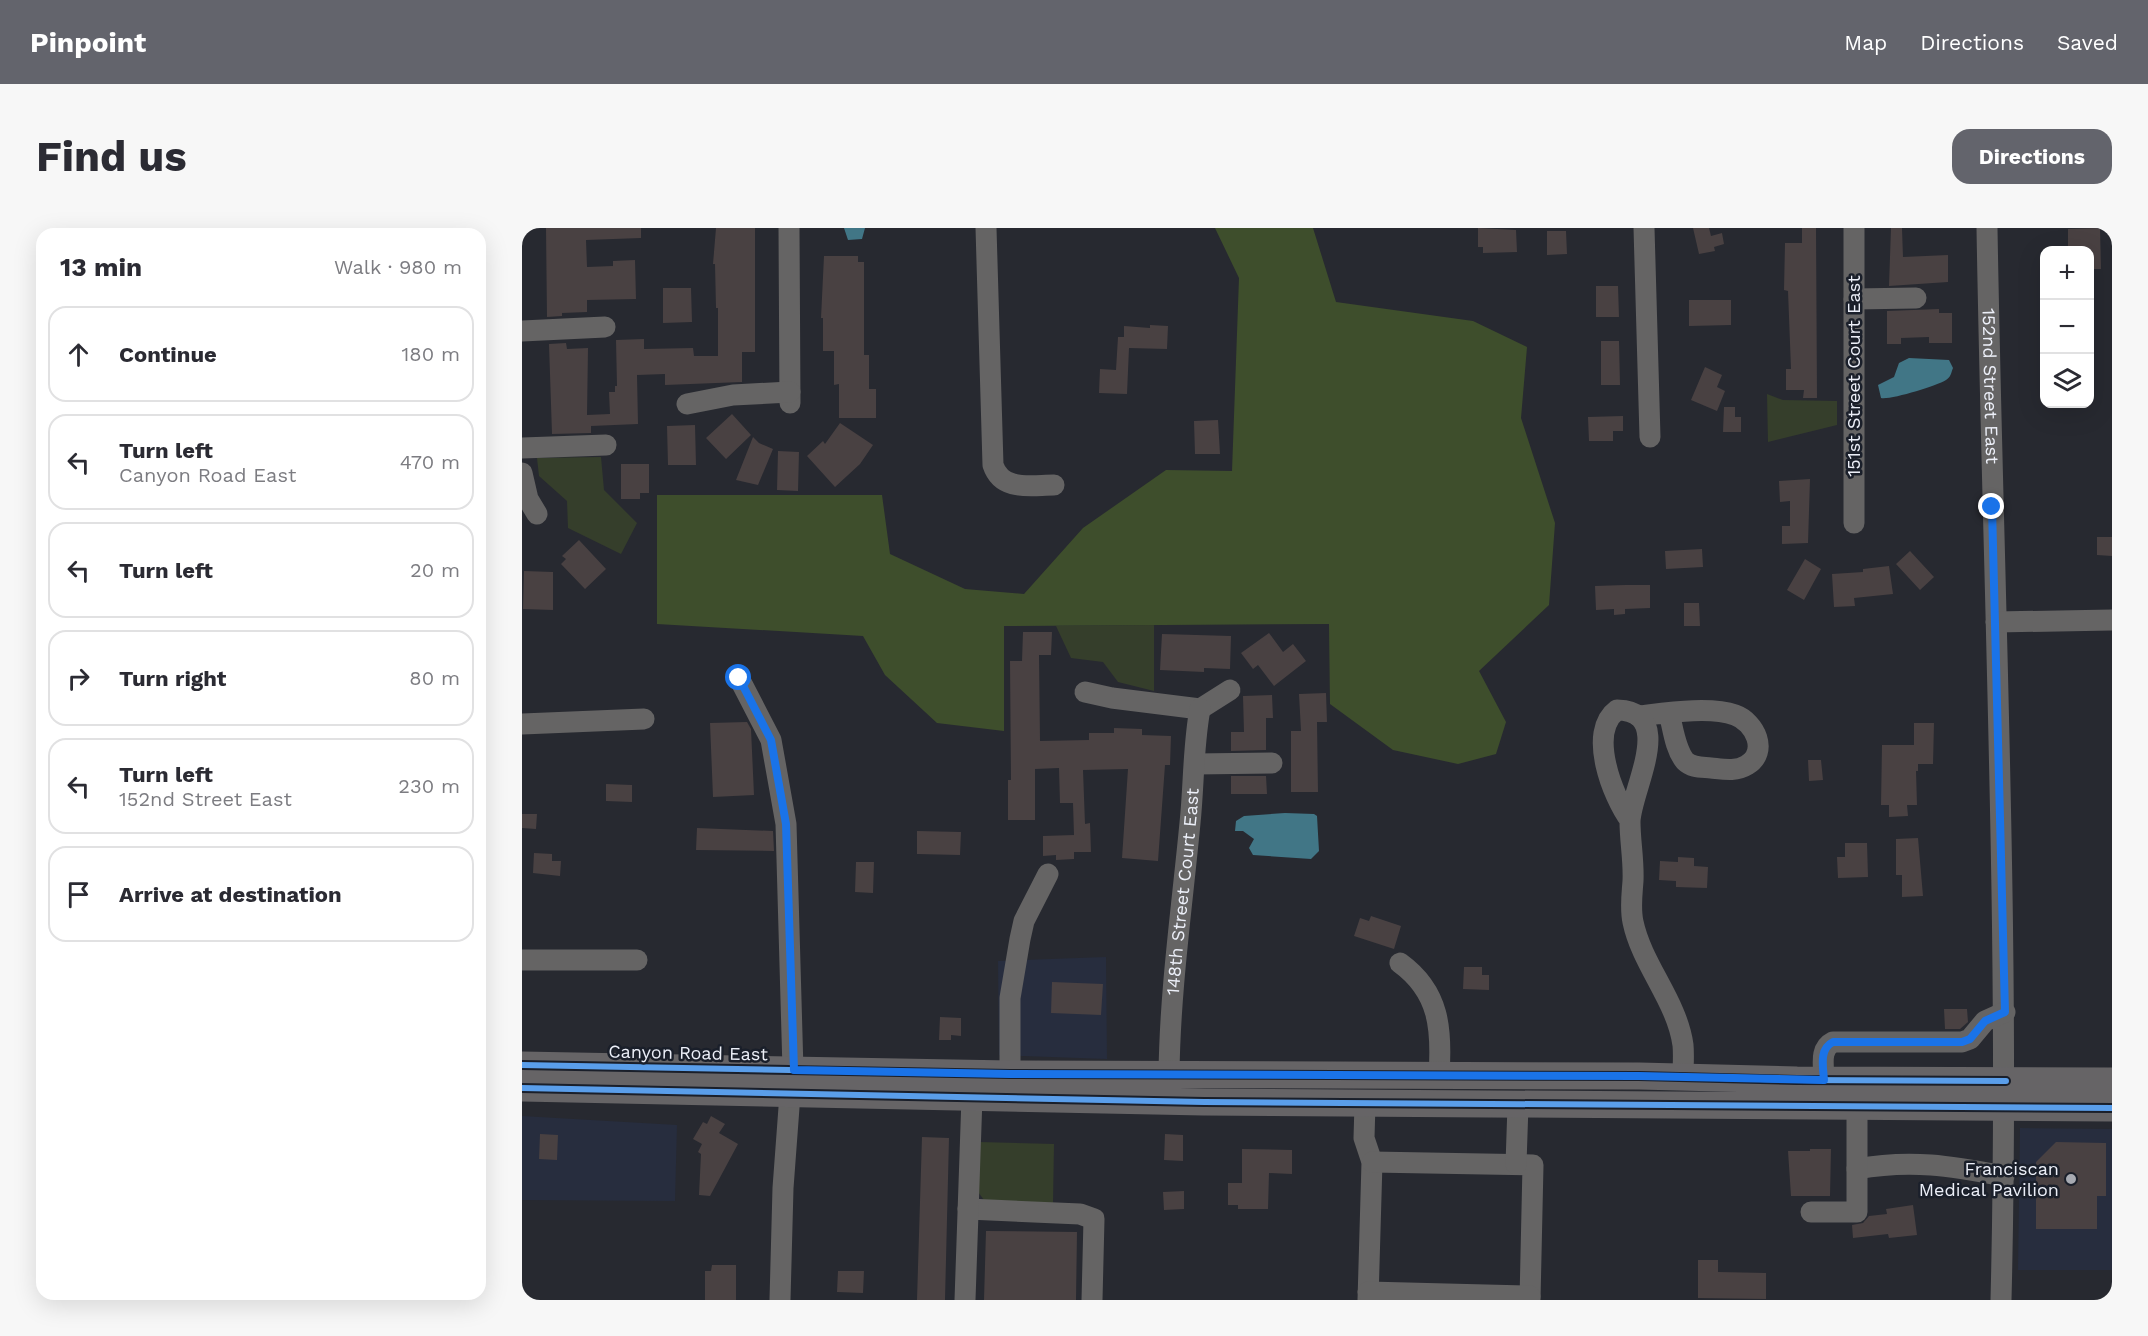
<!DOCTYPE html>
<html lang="en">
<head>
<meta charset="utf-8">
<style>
	:root { --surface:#fff; --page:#f7f7f7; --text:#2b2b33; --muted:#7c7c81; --line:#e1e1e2; --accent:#63646c }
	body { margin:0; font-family:"Work Sans",sans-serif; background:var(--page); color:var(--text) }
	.controls { position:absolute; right:18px; top:18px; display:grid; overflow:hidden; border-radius:12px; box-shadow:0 6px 24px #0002 }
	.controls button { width:54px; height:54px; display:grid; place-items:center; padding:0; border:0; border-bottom:2px solid var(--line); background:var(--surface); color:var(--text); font:30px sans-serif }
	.stop { position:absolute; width:18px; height:18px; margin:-14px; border:4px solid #1a73e8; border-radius:50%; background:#fff }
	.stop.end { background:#1a73e8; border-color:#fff; box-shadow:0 2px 6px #0008 }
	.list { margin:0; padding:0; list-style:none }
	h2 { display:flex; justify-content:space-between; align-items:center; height:78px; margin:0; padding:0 24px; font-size:26px }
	h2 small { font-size:20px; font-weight:400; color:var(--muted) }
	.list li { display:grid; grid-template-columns:39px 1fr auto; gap:18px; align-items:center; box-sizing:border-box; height:96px; margin:0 12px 12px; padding:0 12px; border:2px solid var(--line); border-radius:18px }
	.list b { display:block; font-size:22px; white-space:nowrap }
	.list p { margin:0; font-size:20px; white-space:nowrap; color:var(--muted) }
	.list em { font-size:20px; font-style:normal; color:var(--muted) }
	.icon { flex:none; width:33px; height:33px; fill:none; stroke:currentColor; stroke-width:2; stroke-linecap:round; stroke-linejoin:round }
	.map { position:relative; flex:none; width:1590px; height:1072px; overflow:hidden; border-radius:18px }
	header { display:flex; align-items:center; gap:36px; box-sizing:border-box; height:84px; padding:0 30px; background:var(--accent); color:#fff }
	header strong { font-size:28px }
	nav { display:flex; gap:33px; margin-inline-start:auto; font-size:21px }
	.intro { display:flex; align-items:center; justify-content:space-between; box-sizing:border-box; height:144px; padding:0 36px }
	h1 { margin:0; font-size:42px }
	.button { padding:15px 27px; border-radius:18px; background:var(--accent); color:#fff; font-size:21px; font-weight:700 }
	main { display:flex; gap:36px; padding:0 36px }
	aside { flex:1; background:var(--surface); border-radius:18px; box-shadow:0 6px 24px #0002 }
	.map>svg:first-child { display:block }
</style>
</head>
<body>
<header>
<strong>Pinpoint</strong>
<nav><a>Map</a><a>Directions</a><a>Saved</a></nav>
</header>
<div class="intro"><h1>Find us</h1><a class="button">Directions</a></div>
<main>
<aside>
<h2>13 min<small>Walk · 980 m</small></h2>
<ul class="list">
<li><svg class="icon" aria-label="ahead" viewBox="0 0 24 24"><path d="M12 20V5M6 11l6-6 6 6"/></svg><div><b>Continue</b></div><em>180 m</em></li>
<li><svg class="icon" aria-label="left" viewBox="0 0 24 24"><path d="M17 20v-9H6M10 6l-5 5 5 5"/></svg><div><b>Turn left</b><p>Canyon Road East</p></div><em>470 m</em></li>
<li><svg class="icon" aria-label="left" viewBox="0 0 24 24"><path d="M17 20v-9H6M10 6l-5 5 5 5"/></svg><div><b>Turn left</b></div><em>20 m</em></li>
<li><svg class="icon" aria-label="right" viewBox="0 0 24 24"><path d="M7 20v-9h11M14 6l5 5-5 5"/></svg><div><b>Turn right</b></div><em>80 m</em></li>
<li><svg class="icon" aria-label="left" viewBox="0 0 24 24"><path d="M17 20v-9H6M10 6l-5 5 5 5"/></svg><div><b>Turn left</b><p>152nd Street East</p></div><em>230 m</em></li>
<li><svg class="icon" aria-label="arrive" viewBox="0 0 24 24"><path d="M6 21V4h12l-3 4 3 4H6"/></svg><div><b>Arrive at destination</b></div></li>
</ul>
</aside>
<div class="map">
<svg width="1590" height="1072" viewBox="0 0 1590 1072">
	<rect width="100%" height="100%" fill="#272930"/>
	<path fill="#272d3e" d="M584 729 585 831 477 827 476 733Z
		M0 888 155 897 153 973 0 972Z
		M1498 900 1590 901V1042H1496Z"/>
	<path fill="#353e2b" d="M1245 166 1261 172 1315 173V197L1246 214Z
		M79 229 82 262 115 295 99 326 46 300 45 273 17 248 15 230Z
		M632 397V463L596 454 581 434 549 430 534 398Z
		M457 914 532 916 531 975 462 972 456 964Z"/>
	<path fill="#3e4e2c" d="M693 0H791L814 74 951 93 1005 119 999 190 1033 295 1027 377 957 443 984 494 974 526 936 536 871 522 808 476 807 396 482 398V503L415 495 363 447 341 408 135 396V267H360L368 326 443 361 502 366 561 300 644 242 710 243 717 50Z"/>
	<path fill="#417686" d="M322 0H343L340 11 326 12Z
		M1387 130 1427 132 1431 140C1429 145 1429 149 1424 152 1414 158 1369 172 1359 170L1356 157 1372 149 1377 135Z
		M763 585 792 586 795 588 797 623 789 631 731 627 727 620 732 611 721 603H713L714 593 722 588Z"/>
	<path fill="#494142" d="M24 0H119V10L64 12 65 39 91 38V33L113 32 114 71 65 72V84L40 85V88L25 89Z
		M194 0H233V124H220V154L143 157V146L115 147 116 196 69 198V205L30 206 27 116 44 115 45 121 66 120 65 187 88 186 87 164H93V158H95L94 112 122 111V121L171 120 172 128H196V80H194L193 36H191Z
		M956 0 994 2 995 24 961 25V19H956Z
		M1171 0H1187L1189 8 1200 5 1202 16 1192 19 1193 23 1177 26Z
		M1280 0H1294L1295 170H1281L1282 162H1264V141H1269L1266 63 1262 62 1263 15H1280Z
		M1369 0H1380L1381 29 1426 27V54L1367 58Z
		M1578 0 1579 41H1568V22H1546V1Z
		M1025 3H1044L1045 26 1025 27Z
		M302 28H336V34H342V127H347V161H354V190H317V156L312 157V123H301V90H299Z
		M1074 58H1096L1097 89H1074Z
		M141 60H169L170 94 141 95Z
		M1167 72H1209V97L1167 98Z
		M1417 81V85H1430V115H1407V109L1379 110V116H1365V83Z
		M628 97 646 98 645 121 607 120 605 166 577 165 578 141 594 142 596 109H602V98L628 100Z
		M1079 113H1097L1098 157H1079Z
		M1183 139 1200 147 1195 159 1203 163 1195 183 1169 172Z
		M1202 179H1213V189H1219V204H1201Z
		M210 186 229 207 204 231 184 210Z
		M1101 188V203H1091V213H1067L1066 189Z
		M696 192 698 226H673L672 193Z
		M318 195 351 217 338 236 313 259 285 228 301 213 303 216Z
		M173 197 174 237H146L145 198Z
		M231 209 237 215 251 221 236 257 214 252Z
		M256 223 277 224 276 263 255 262Z
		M99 236H127V265H118V271H99Z
		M1288 251 1286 315 1260 316V298H1268V273L1258 274 1257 253Z
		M1575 309H1590V328L1575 327Z
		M57 312 84 341 63 361 39 336 44 331 40 328Z
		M1180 321 1181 339 1144 341 1143 323Z
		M1388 323 1412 349 1398 362 1374 336Z
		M1283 331 1299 341 1282 372 1265 362Z
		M1367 338 1371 366 1332 370 1333 378 1312 379 1310 346 1341 344V341Z
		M2 343 31 344V382L1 381Z
		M1103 357H1128V380L1103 381V386L1092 387V381L1074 382 1073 358Z
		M1162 375H1177L1178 398H1162Z
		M501 404H530L529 427H517L518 513 567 512V505H592V500L620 501V507L649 508 648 537H643L636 633 600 630 606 541 561 542 563 596 568 595 569 624H552V631L534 632V627L521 628V608L552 607 551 575H538L537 540 513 541V592H486V552H489L488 433H500Z
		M747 405 761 424 771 416 784 433 752 458 736 437 731 441 719 425Z
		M640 406 709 408 708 441 682 440V444L638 442Z
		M804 465 805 494H795L796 564H769V503H779L777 466Z
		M750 467 751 490H744V522L709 523V504H722L721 468Z
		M225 494 229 501 232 567 191 569 188 495Z
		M1392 495H1412L1411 536H1396V543H1394L1395 577H1385L1386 588 1367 589V577H1359L1360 517H1392Z
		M1286 532H1299L1301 552 1287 553Z
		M709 548H744L745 566H709Z
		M84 556 110 557V574L84 573Z
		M0 586H15L14 601 0 600Z
		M175 600 251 603 252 623 174 622Z
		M395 603 439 604 438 627 395 626Z
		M1396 610 1401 668 1380 669V647H1374V611Z
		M1323 615H1345L1346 649 1316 650 1315 629H1323Z
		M12 625 30 626V633H39L38 648 11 645Z
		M1156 629 1172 630V638L1186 639 1185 660 1154 659V653L1137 652 1138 633 1156 634Z
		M334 634H352L351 665 333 664Z
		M849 688 879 698 872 721 832 708 838 690 847 693Z
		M942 739H960V747H967V762L941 761Z
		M530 754 581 756 579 787 529 785Z
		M1422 781H1445L1446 794 1438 801H1423Z
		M418 789 439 790V808L429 807V812H417Z
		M189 888 203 896 197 905 216 916 188 968 177 967 179 926 176 924 180 916 171 911 181 894 185 896Z
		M18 906 36 907 35 932 17 931Z
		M643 906 661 907V933L642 932Z
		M400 909 427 910 423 1072H395Z
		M1534 914 1584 915V968H1575V1001H1514V934Z
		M720 921 770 922V946L747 945 746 981H716V977H706V955H720Z
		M1288 921H1309L1308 968H1269L1266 923H1288Z
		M662 963V981L642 982 641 964Z
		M1391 977 1395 1007 1367 1010 1366 1006 1331 1010 1330 997 1341 995 1347 988 1365 986 1364 981Z
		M464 1003 555 1004 554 1072H462Z
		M1176 1032H1196V1044L1244 1045V1071L1176 1070Z
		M190 1037H214V1072H183V1043H189Z
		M316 1043H342L341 1065 315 1064Z"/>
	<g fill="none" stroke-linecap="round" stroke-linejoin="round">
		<g stroke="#656464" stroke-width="21">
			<path d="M267 0 268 175"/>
			<path d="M464 0 471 237C480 264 509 257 532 257"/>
			<path d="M1122 0 1128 209"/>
			<path d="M1332 0V295"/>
			<path id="s1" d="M1465 0C1471 357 1488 715 1479 1072"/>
			<path d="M1332 71 1394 70"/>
			<path d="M0 103 83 99"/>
			<path d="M165 176 211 167 268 164"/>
			<path d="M0 220 84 217"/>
			<path d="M0 245 6 271 15 286"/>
			<path d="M1474 394 1590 392"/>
			<path d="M217 450 249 512 264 596 271 842"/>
			<path d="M563 464 590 470 678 481"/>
			<path d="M678 481 708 462"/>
			<path d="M1117 488C1143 485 1188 478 1213 487 1233 494 1247 524 1225 537 1214 544 1200 541 1189 540 1180 539 1170 540 1163 533 1153 521 1151 500 1147 485"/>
			<path d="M0 496 122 491"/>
			<path d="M673 536 750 535"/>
			<path d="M1108 592C1091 569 1065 504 1095 482 1156 483 1108 564 1108 594 1108 613 1112 633 1111 653 1110 667 1108 680 1111 694 1120 737 1155 773 1161 817 1162 827 1161 838 1161 849"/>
			<path d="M0 732H115"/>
			<path d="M878 735C918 764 920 802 917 847"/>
			<path d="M488 846V770L498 711 502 693 526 646"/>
			<path id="s2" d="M647 846C648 762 660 679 668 595 672 557 671 518 678 481"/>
			<path d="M1302 852C1302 838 1297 821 1311 814H1440L1448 811 1463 793 1483 784"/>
			<path d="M843 876 842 910 850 934 846 1072"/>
			<path d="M850 934 1011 937 1008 1072"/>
			<path d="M994 936 996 877"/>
			<path d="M1335 941C1389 931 1429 938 1482 948"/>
			<path d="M446 981 558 986 572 991 570 1072"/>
			<path d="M1289 984H1335V879"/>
			<path d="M846 1064 1008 1068"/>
			<path d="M258 1072 261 960 268 866"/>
			<path d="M443 1072 450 869"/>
		</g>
		<path stroke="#666466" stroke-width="27" d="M0 837 488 846 1117 848 1275 852 1590 853
			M0 860 682 874 1590 880"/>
		<defs>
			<path id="cycleway" d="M0 837 488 846 1117 848 1275 852 1484 853
				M0 860 682 874 1590 880"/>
		</defs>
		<use href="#cycleway" stroke="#1a1f2a" stroke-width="10"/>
		<use href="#cycleway" stroke="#5a9eea" stroke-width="6"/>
	</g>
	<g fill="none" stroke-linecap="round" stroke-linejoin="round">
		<path stroke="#1a73e8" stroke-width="8" d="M217 450 249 512 264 596 272 842 488 846 1117 848 1302 852C1301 838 1297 821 1311 814H1440L1448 811 1463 793 1483 784 1470 279"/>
	</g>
	<circle fill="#a7aab2" stroke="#1a1f2a" stroke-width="2" cx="1549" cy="951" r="6"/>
	<g text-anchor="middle" stroke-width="5" stroke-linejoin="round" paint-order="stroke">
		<g font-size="18" fill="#eceff8" stroke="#1a1f2a">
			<text transform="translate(1332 148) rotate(-90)" y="6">151st Street Court East</text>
			<text dy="6" stroke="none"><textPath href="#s1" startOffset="158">152nd Street East</textPath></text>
			<text dy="6" stroke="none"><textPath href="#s2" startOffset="183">148th Street Court East</textPath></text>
			<text transform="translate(166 825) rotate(1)" y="6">Canyon Road East</text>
		</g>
		<g font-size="18" fill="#eceff8" stroke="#1a1f2a" text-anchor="end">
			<text x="1537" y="947">Franciscan<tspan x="1537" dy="21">Medical Pavilion</tspan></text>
		</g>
	</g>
</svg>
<div class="controls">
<button>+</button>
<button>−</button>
<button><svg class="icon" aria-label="layers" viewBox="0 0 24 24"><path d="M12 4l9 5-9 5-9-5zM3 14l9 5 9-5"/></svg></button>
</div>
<div class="stop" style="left:217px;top:450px"></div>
<div class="stop end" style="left:1470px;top:279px"></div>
</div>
</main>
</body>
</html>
